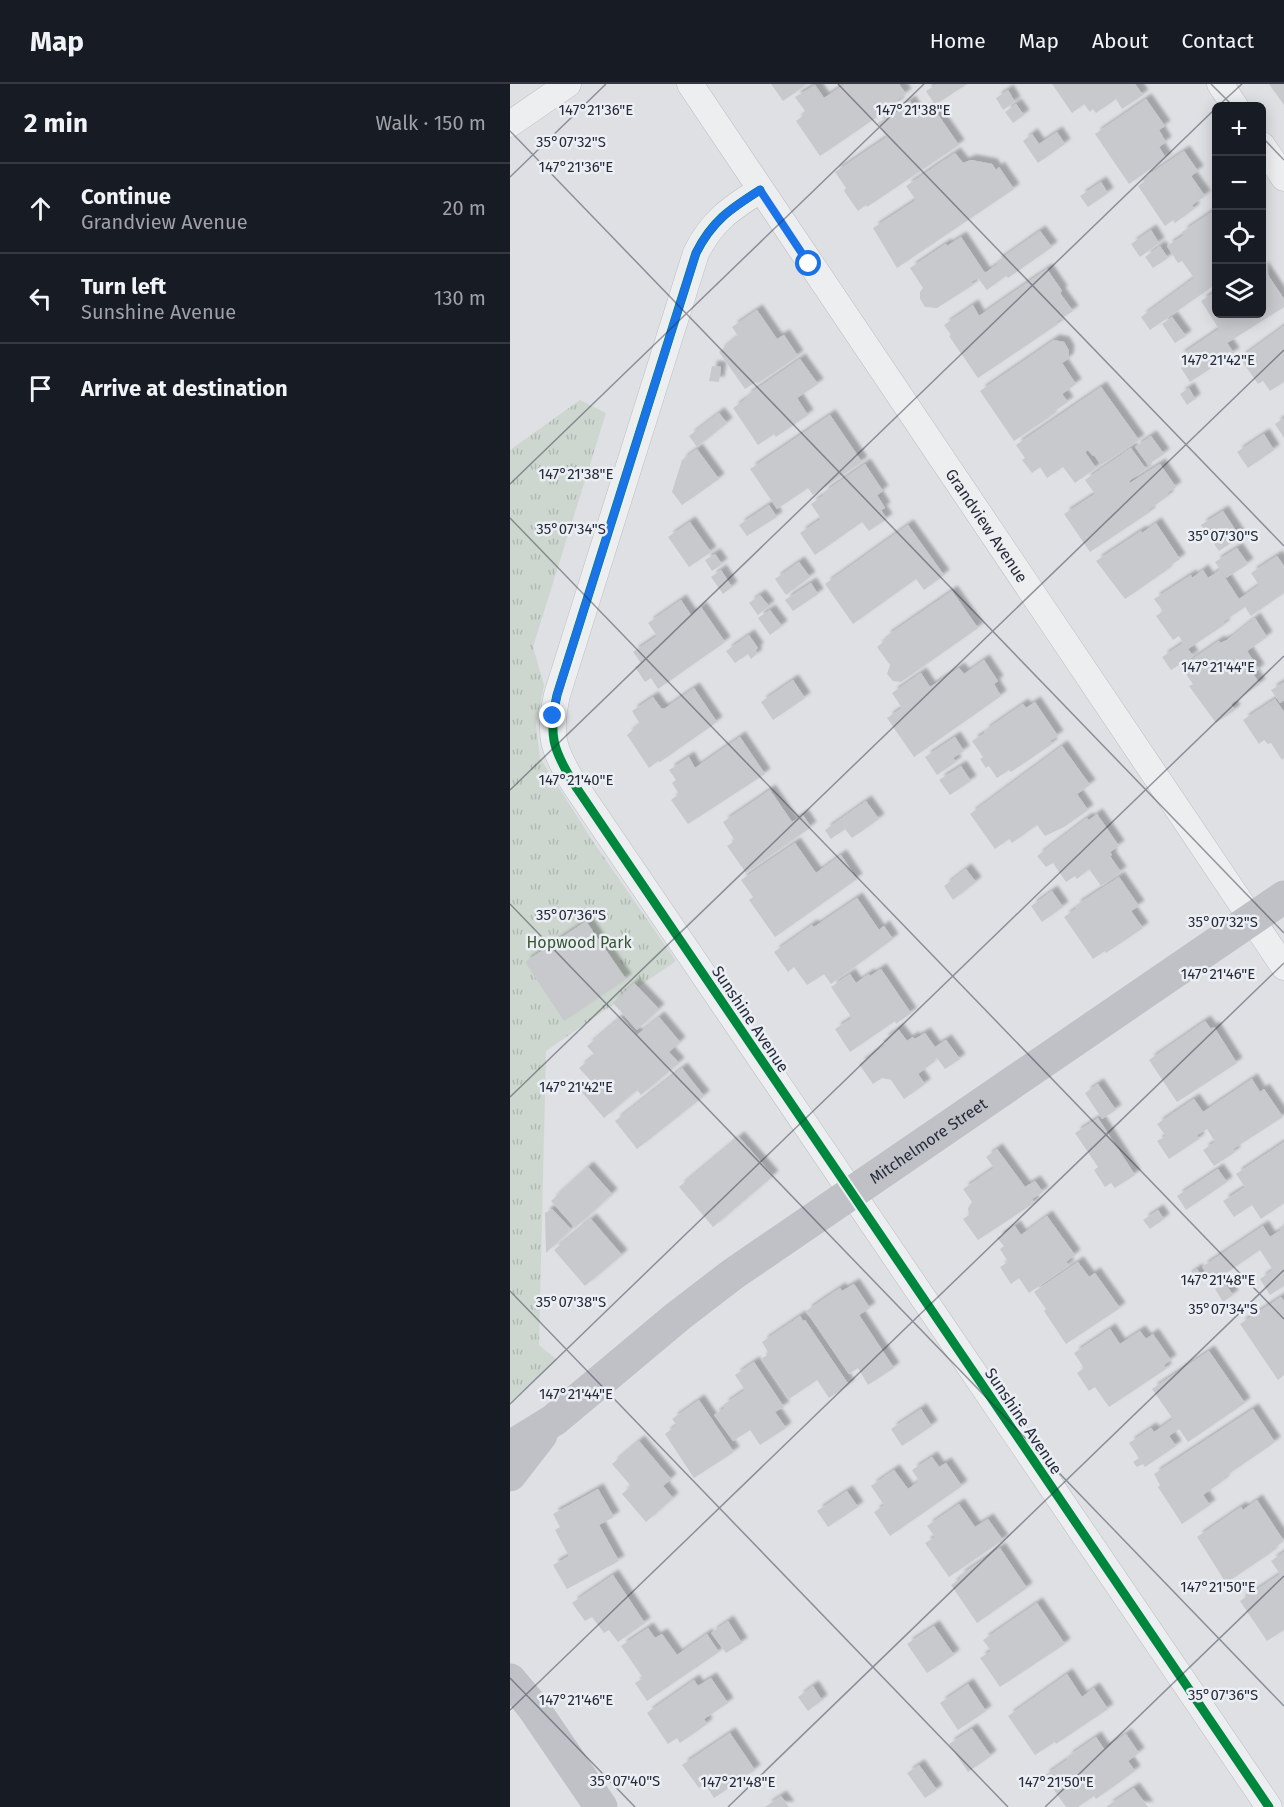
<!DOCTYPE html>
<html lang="en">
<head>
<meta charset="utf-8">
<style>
	:root { --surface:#171b24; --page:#20242c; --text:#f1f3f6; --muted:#9ea1a6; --line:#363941 }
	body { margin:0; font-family:"Fira Sans",sans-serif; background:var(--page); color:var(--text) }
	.controls { position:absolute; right:18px; top:18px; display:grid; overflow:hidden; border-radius:9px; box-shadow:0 3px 15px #0003 }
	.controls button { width:54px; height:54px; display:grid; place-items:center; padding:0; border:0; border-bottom:2px solid var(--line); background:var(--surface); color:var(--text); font:30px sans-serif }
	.stop { position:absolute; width:18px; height:18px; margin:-14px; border:4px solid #1a73e8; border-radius:50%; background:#fff }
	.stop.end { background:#1a73e8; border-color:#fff; box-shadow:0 2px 6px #0008 }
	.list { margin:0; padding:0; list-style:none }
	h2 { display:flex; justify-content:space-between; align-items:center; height:78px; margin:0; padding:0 24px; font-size:26px }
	h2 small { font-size:20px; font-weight:400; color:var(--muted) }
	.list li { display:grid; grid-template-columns:39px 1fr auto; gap:18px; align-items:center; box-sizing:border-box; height:90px; padding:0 24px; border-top:2px solid var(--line) }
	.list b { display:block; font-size:22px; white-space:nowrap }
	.list p { margin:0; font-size:20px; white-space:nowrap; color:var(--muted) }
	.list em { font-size:20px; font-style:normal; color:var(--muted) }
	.icon { flex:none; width:33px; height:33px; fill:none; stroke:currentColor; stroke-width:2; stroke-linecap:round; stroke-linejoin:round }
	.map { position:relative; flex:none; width:774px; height:1723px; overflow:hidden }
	header { display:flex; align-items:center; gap:36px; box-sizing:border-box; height:84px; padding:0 30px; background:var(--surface); border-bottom:2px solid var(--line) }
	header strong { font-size:28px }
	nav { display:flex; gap:33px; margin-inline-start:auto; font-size:21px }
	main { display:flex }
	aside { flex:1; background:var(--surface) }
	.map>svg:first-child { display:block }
</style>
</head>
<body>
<header>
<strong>Map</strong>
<nav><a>Home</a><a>Map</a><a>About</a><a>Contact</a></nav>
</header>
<main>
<aside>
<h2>2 min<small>Walk · 150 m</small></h2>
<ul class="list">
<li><svg class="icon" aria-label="ahead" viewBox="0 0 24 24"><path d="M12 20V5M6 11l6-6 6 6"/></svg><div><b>Continue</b><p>Grandview Avenue</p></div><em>20 m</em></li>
<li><svg class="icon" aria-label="left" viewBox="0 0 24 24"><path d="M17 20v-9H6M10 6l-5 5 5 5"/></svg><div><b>Turn left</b><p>Sunshine Avenue</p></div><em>130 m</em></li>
<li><svg class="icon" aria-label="arrive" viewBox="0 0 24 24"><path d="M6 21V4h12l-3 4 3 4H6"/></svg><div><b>Arrive at destination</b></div></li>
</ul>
</aside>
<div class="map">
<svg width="774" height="1723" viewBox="0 0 774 1723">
	<defs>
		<pattern id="grass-tufts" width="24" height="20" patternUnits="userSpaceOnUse" patternTransform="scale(1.5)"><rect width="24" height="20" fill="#ced7cf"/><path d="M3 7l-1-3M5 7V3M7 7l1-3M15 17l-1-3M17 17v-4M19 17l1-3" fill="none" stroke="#b1b9b3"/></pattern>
		<filter id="shadow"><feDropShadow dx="5.5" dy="-5.5" stdDeviation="1.5" flood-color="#0004"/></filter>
	</defs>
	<rect width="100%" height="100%" fill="#dee0e4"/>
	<path fill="url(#grass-tufts)" d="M70 316 96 329 23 563 34 601 26 641 30 674 86 762 166 877 36 967 29 1261 47 1276 0 1318V366Z"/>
	<path fill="#c8c9cd" filter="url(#shadow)" d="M261 0H297L273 17Z
		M335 0H389L396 10 387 16 389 18 310 72 286 37 294 31 292 29 295 27 285 13 305 1 314 14Z
		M427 0H457L425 21 416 7Z
		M542 0H625L633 11 612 25 606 15 586 29 583 25 580 28 574 20 562 29Z
		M759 0H774V21Z
		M498 6 505 18 493 26 486 14Z
		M636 15 655 42 649 46 656 58 649 63 656 74 619 100 585 50Z
		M400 17 409 31 422 22 449 61 357 123 356 121 348 127 334 107 336 104 325 88 377 53 368 39Z
		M506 20 514 31 503 39 495 28Z
		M547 48 555 60 528 79 513 57 522 50 529 60Z
		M674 67 688 87 681 92 695 112 682 121 684 125 665 139 663 136 655 142 628 102 636 96 634 94Z
		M445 69 453 79 461 76 482 80 486 86 489 83 504 105 387 184 363 144 406 116 396 102Z
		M591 98 598 109 578 123 570 112Z
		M706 125V200L640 246 631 233 684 194 672 177 668 179 657 162 674 151 672 148Z
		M641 146 649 159 630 173 621 160Z
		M530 147 542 163 498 194 496 192 477 206 468 194 461 198 463 201 427 224 415 223 410 215V208L413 204 400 184 436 160 437 162 451 153 475 189 488 180 486 178Z
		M650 162 658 174 643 184 635 173Z
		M752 182 774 215V223L717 259 724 269 680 298 671 284 675 281 669 272 709 245 691 217 705 208 704 206 706 204V230H752Z
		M537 185 552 207 550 209 563 227 546 238 548 240 468 294 439 252 441 251 434 241 463 221 469 232Z
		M247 226 267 255 274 251 288 272 247 300 246 298 235 305 209 268 228 252 222 243Z
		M662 233 676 252 665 259 652 240Z
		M774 242V298L760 307 753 297 748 300 730 274Z
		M544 256 554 258 559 267 558 275 552 279 566 300 552 310 558 318 540 330 541 332 504 357 470 307Z
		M290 275 308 300 287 314 298 331 266 353 264 350 248 361 223 324 237 314 236 312Z
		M202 282 211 283 209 298 199 297Z
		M591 303 629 356 591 381 584 371 583 372 578 366 575 368 586 384 565 399 553 383 537 394 530 383 522 389 512 376 515 374 506 361Z
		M679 304 685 315 677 321 670 310Z
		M209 329 217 339 187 363 179 352Z
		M320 331 352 378 303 411 298 404 267 425 240 385Z
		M774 334V354L765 340Z
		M754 350 764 366 738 384 727 368Z
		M641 352 654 370 638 381 625 363Z
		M621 364 636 385 619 397 620 399 650 380 666 403 657 409 658 412 638 426 640 428 580 468 554 430 585 410 575 396Z
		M187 365 209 395 172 421 162 408 172 376Z
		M355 380 373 407 367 411 375 424 371 426 377 435 359 447 352 438 305 471 290 449 311 435 301 420 314 411 313 409Z
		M259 421 267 433 237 452 229 441Z
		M713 427 730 453 709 467 691 441Z
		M180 438 201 468 179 483 158 453Z
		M646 439 670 475 656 484 657 486 615 515 586 477 631 447 632 449Z
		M398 441 434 491 414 506 406 495 343 540 315 500Z
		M727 464 738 480 716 494 705 478Z
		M205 470 212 480 202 487 195 476Z
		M767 472 774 482V509L741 532 735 523 713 538 714 541 678 565 683 572 661 586 652 573 673 559 669 552 663 556 646 532 653 527 644 515 681 491 682 494 693 486 698 494 710 486 729 515 749 501 741 489Z
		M289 478 300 493 276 511 265 495Z
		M211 486 222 503 213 510 201 493Z
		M301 499 308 510 283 527 275 516Z
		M442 507 468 544 391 598 383 597 377 590 380 581 367 563 377 555 375 553Z
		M250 511 259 522 248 531 239 519Z
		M171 516 181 531 191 523 215 558 148 605 141 594 135 598 125 583 131 579 123 568 147 552 138 539Z
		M260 526 272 542 260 551 248 534Z
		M745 534 757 553 737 567 749 585 743 590 750 600 721 620 725 626 706 639 679 602 683 600 671 583 709 557 710 559 717 556Z
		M239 551 248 564 245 567 247 570 241 575 238 570 225 579 216 567Z
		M474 576 488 597 484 600 491 612 404 673 377 634 392 624 382 609 411 589 420 603 449 584 454 590Z
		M283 596 295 614 263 636 251 618Z
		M774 598V616L770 619 761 606Z
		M184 604 207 638 150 678 148 677 139 684 117 651 130 640 122 627 143 613 151 624 154 625Z
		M765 615 774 628V674L772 676 761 659 758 660 754 656 749 660 733 636Z
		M525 618 548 652 540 657 542 660 501 688 499 686 487 694 479 682 476 684 470 675 473 673 462 657 475 649 474 647 513 620 516 624Z
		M230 653 255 690 178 740 161 716 169 710 162 699 166 696 159 686 179 673 185 684Z
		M445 653 454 667 443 674 446 678 427 691 415 673Z
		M552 662 580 701 567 710 578 726 554 743 535 752 527 741 502 759 499 755 485 765 460 730Z
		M451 682 461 697 440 711 429 696Z
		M260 706 282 738 293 731 301 743 236 789 217 762 225 757 213 738Z
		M356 717 369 735 342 754 335 745 321 755 315 746Z
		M587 730 609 762 600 768 602 771 600 772 611 788 591 802 579 785 567 795 565 792 556 798 543 779 536 783 527 772 577 734 579 736Z
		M285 759 306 789 331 771 347 795 265 853 239 816 243 813 231 796Z
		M456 785 466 798 443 816 434 802Z
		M609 793 629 822 621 827 633 844 596 869 595 867 583 875 554 833 567 824 565 822Z
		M542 807 553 823 532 838 521 822Z
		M347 814 369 846 374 842 383 855 321 900 314 890 297 901 284 883 278 888 264 868 302 841 304 843Z
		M76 837 116 895 54 937 15 878Z
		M371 885 401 929 386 940 385 937 340 968 325 945 342 934 321 903 340 890 346 899 359 890 360 892Z
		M124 899 149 925 127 946 103 919Z
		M111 933 127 951 149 933 170 958 159 968 169 979 131 1011 127 1006 94 1034 71 1007 82 998 69 984 85 971 77 962Z
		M695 937 701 945 704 943 727 979 667 1018 639 976Z
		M388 945 397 957 403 953 405 955 415 949 425 963 436 956 450 975 435 985 427 974 420 978 421 980 408 990 415 1000 394 1015 381 996 372 994 363 1000 349 980 376 961 373 956Z
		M172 984 194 1012 127 1065 105 1037Z
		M742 995 750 1008 754 1005 773 1033 723 1065 725 1068 704 1082 693 1066 705 1058 697 1045 687 1051 689 1055 659 1075 647 1057 656 1052 647 1040 684 1015 693 1028Z
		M588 1000 606 1026 592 1035 575 1009Z
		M588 1034 625 1091 605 1104 601 1099 595 1103 584 1086 588 1083 565 1049Z
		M229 1053 263 1092 203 1143 169 1103Z
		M774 1058V1119L751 1135 742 1121 724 1133 713 1117 735 1103 726 1090Z
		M487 1065 515 1103 525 1097 533 1108 522 1115 524 1119 468 1156 453 1135 459 1131 458 1124 462 1118 453 1105 484 1084 476 1073Z
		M78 1083 102 1110 65 1144 41 1117Z
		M708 1085 717 1098 676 1126 667 1112Z
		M42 1125 61 1145 36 1169 35 1129Z
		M648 1126 654 1135 640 1145 633 1136Z
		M537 1132 565 1171 556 1178 559 1181 519 1209 509 1194 501 1200 490 1183 498 1178 490 1165 494 1162 487 1154 505 1142 511 1151Z
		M81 1135 112 1171 75 1202 44 1166Z
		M774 1141V1202L760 1211 750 1195 763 1186 750 1166 703 1198 692 1183 753 1142 760 1153 771 1146 769 1144Z
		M568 1178 579 1193 585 1189 610 1224 556 1260 534 1227 536 1225 524 1208Z
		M687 1185 694 1195 683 1203 676 1193Z
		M715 1199 723 1211 713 1218 705 1205Z
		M344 1200 360 1224 349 1231 384 1284 358 1301 348 1284 339 1290 296 1227 330 1204 332 1207Z
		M771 1213 774 1217V1291L768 1296 730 1240Z
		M290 1232 293 1237 295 1236 339 1301 319 1314 307 1296 279 1315 251 1275 259 1270 252 1258Z
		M600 1245 610 1260 630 1247 636 1255 643 1250 661 1276 654 1281 656 1285 599 1323 585 1303 579 1307 567 1289 574 1284 564 1269Z
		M699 1267 735 1319 678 1358 669 1345 659 1352 666 1362 635 1383 633 1380 627 1383 623 1378 629 1374 619 1359 641 1344 644 1348 663 1335 642 1305Z
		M244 1278 274 1323 265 1328 276 1344 250 1361 240 1346 223 1357 204 1331 215 1324 213 1321 235 1306 225 1291Z
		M189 1316 224 1368 184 1394 155 1350 167 1341 162 1335Z
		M411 1325 422 1342 392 1362 381 1345Z
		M743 1325 765 1358 713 1394 714 1396 693 1411 700 1421 672 1440 648 1403 650 1401 644 1390Z
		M129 1357 161 1395 153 1402 163 1414 136 1438 112 1410 121 1402 102 1380Z
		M422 1373 429 1383 436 1379 452 1402 380 1452 364 1428 374 1421 361 1402 384 1386 398 1405 409 1397 402 1386Z
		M88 1405 104 1433 89 1441 109 1477 57 1505 43 1481 59 1472 45 1446 50 1443 43 1430Z
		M337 1407 348 1423 318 1443 307 1427Z
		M747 1416 774 1457 761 1466 762 1468 716 1499 687 1453 731 1423 733 1426Z
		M449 1420 465 1443 478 1435 493 1456 439 1493 415 1459 425 1453 417 1442Z
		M490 1464 517 1504 467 1539 441 1501 451 1494 449 1492Z
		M774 1468V1546L757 1557 730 1517 770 1490 761 1477Z
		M103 1491 135 1539 108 1558 99 1546 94 1549 82 1533 75 1537 62 1519Z
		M527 1519 555 1560 490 1603 470 1574 481 1567 473 1556Z
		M218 1537 232 1559 216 1569 201 1549Z
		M424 1542 444 1571 417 1589 397 1560Z
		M138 1544 145 1554 152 1550 167 1571 197 1550 209 1568 137 1617 125 1599 133 1594 111 1562Z
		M557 1590 572 1613 584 1604 598 1625 546 1660 545 1658 525 1671 498 1632Z
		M201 1594 218 1619 194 1635 197 1640 170 1659 167 1654 158 1660 137 1629 184 1596 188 1602Z
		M458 1600 476 1627 448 1646 430 1619Z
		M303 1602 312 1616 298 1627 288 1613Z
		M462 1645 481 1672 458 1688 439 1660Z
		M220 1649 245 1686 204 1714 195 1700 189 1704 172 1681Z
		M616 1650 629 1669 618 1677 625 1687 586 1715 584 1712 568 1723H556L534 1692 558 1675 557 1673 586 1653 594 1665Z
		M409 1681 427 1706 415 1714 397 1689Z
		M624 1704 638 1723H596Z
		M271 1712 279 1723H255Z"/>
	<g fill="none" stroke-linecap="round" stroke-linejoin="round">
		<defs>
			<g id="street">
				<path id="s1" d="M180 0 774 883"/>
				<path d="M710 0 725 22"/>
				<path d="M0 40 58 0"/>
				<path d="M752 61 774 94"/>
				<path d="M250 106C220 125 202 137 186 169L47 611C38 651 43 666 64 700L759 1723"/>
			</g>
		</defs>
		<use href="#street" stroke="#bcbec2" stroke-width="27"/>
		<use href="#street" stroke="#edeef0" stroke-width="26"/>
		<g stroke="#bfc1c6" stroke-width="33">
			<path id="s2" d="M0 1363 44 1336 167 1233 223 1190 774 813"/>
			<path d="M0 1391 31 1351"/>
			<path d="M0 1596 22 1622 91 1723"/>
		</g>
		<defs>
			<path id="cycleway" d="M250 106C220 125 202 137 186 169L47 611C38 651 43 666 64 700L759 1723"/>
		</defs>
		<use href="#cycleway" stroke="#ebeef3" stroke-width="13"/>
		<use href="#cycleway" stroke="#00873e" stroke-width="9"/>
	</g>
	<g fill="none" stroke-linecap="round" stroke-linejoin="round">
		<path stroke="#1a73e8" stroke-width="8" d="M43 632 47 611 186 169C202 137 220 125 250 106L299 180"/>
	</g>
	<path fill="none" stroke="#262c3b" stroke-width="1.5" stroke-opacity="0.45" d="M328 0 774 462M701 0 723 22M708 22 732 0M0 47 774 849M752 53 774 76M0 93 96 0M0 400 414 0M0 434 774 1235M0 706 706 24M0 820 774 1622M0 1013 774 266M0 1207 498 1723M0 1320 774 572M0 1594 125 1723M0 1626 774 879M218 1723 774 1186M535 1723 774 1492"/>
	<g text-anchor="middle" stroke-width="5" stroke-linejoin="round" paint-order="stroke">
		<g font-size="16" fill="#262c3b" stroke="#ebeef3">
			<text dy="6" stroke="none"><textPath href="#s1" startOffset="532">Grandview Avenue</textPath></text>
			<text transform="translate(241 935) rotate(56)" y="6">Sunshine Avenue</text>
			<text dy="6" stroke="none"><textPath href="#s2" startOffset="519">Mitchelmore Street</textPath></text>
			<text transform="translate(514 1337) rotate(56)" y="6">Sunshine Avenue</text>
		</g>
		<g font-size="16" fill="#375634" stroke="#ebeef3">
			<text x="69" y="864">Hopwood Park</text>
		</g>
	</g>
	<g font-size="15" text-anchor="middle" fill="#262c3b" stroke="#ebeef3" stroke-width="5" stroke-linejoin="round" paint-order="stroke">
		<text x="86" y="31">147°21'36"E</text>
		<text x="403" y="31">147°21'38"E</text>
		<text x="61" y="63">35°07'32"S</text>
		<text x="66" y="88">147°21'36"E</text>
		<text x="708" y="281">147°21'42"E</text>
		<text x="66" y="395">147°21'38"E</text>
		<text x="61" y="450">35°07'34"S</text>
		<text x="713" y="457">35°07'30"S</text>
		<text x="708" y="588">147°21'44"E</text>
		<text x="66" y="701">147°21'40"E</text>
		<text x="61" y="836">35°07'36"S</text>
		<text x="713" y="843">35°07'32"S</text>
		<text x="708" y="895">147°21'46"E</text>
		<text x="66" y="1008">147°21'42"E</text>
		<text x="708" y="1201">147°21'48"E</text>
		<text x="61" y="1223">35°07'38"S</text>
		<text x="713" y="1230">35°07'34"S</text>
		<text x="66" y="1315">147°21'44"E</text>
		<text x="708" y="1508">147°21'50"E</text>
		<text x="713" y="1616">35°07'36"S</text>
		<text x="66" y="1621">147°21'46"E</text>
		<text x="115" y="1702">35°07'40"S</text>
		<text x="228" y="1703">147°21'48"E</text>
		<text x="546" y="1703">147°21'50"E</text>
	</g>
</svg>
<div class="controls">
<button>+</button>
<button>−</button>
<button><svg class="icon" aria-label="locate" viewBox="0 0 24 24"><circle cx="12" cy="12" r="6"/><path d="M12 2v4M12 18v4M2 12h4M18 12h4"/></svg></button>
<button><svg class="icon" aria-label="layers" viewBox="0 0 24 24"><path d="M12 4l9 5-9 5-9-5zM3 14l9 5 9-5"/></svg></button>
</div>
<div class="stop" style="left:299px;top:180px"></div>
<div class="stop end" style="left:43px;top:632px"></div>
</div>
</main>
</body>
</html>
